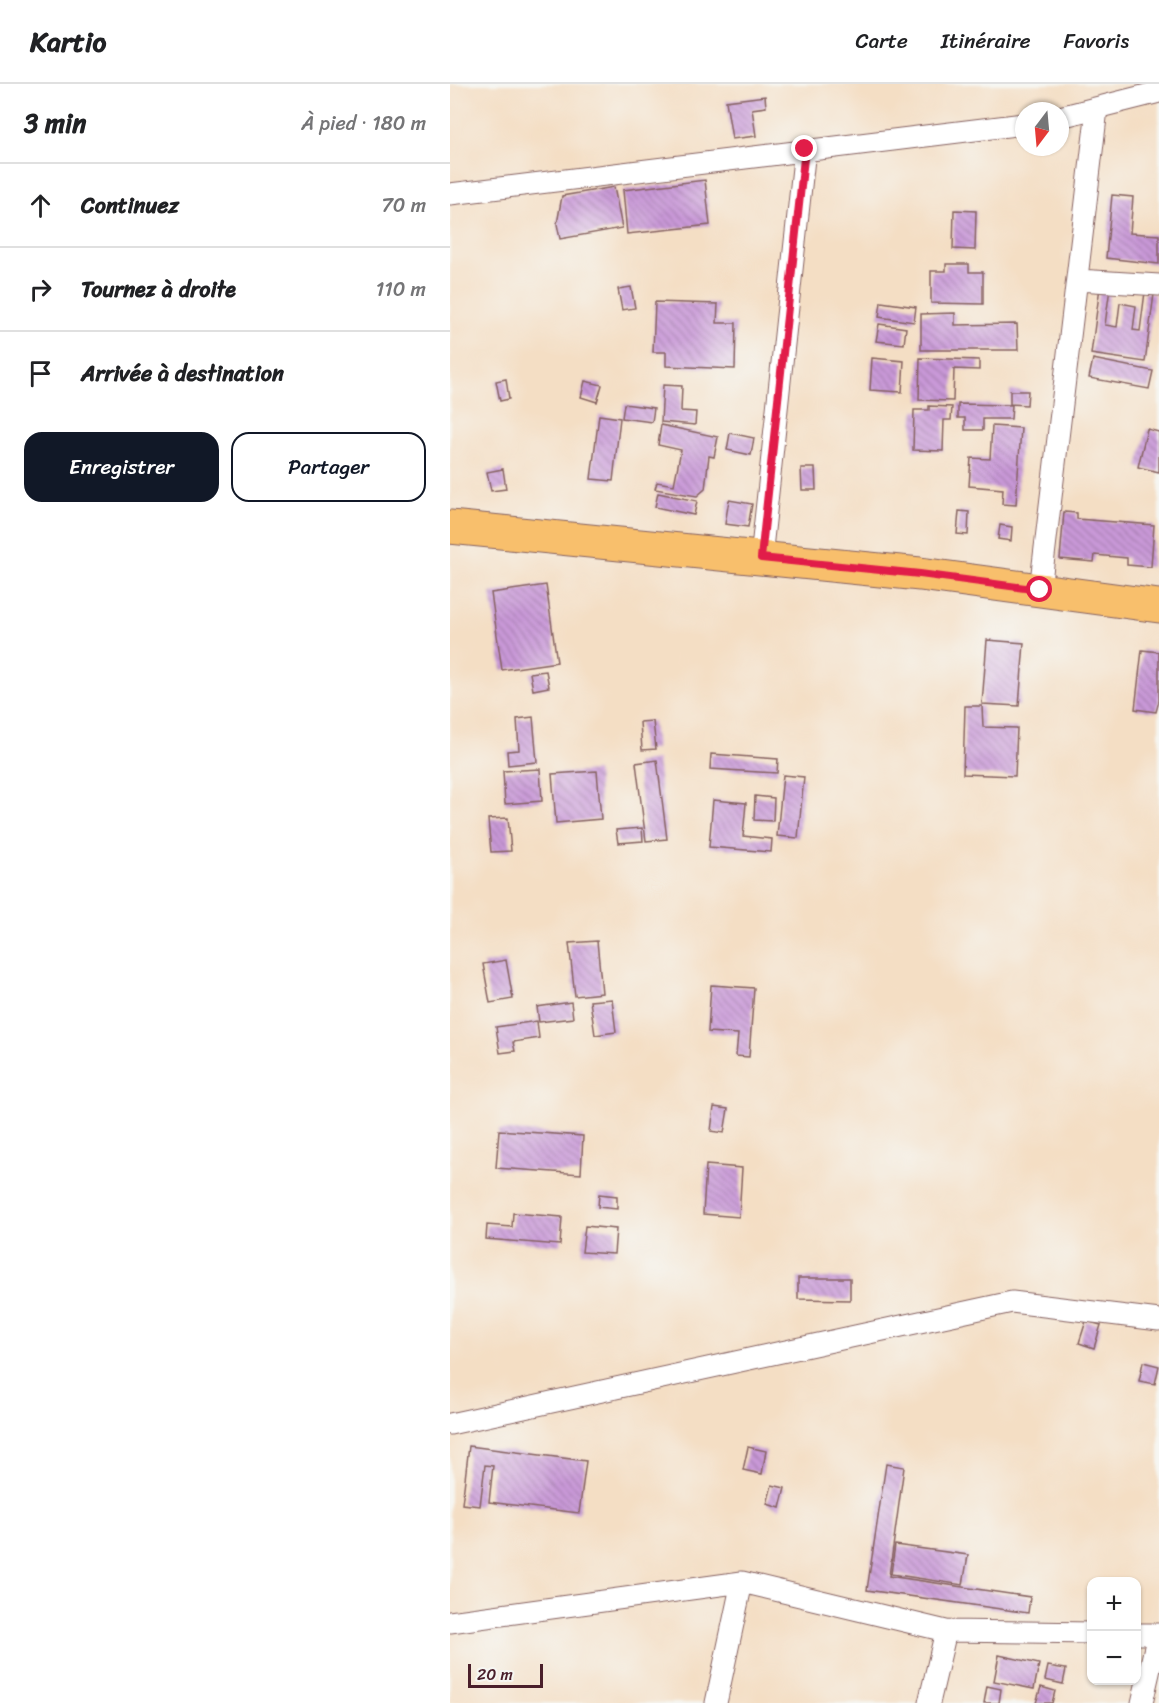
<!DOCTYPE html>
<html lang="fr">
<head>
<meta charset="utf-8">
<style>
	:root { --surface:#fff; --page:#f2f2f2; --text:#202124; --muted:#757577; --line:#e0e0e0; --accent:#111827 }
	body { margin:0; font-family:Sriracha,sans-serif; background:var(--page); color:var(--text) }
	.controls { position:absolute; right:18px; bottom:18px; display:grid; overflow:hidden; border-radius:12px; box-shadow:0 2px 4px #0004 }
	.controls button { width:54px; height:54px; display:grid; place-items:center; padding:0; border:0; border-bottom:2px solid var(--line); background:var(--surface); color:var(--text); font:30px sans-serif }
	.compass { position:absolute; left:565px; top:18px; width:54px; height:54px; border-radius:50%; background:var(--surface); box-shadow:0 2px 4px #0004; rotate:196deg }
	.scale { position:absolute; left:18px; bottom:15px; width:75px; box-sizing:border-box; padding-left:6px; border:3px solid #4a1f2b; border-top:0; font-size:16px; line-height:21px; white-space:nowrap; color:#4a1f2b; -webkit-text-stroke:4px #f6f6f2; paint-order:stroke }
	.stop { position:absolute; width:18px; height:18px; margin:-14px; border:4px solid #e11d48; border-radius:50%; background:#fff }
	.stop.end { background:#e11d48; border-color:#fff; box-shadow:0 2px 6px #0008 }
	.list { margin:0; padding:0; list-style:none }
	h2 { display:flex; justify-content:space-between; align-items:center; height:78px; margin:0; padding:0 24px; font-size:26px }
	h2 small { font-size:20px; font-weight:400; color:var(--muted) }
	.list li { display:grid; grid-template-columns:39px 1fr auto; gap:18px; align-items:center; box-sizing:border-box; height:84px; padding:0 24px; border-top:2px solid var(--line) }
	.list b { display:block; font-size:22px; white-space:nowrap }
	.list em { font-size:20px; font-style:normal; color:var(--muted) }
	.actions { display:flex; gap:12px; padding:18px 24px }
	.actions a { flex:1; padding:14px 0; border:2px solid var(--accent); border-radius:18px; text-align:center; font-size:21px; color:var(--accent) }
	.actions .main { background:var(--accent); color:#fff }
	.icon { flex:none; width:33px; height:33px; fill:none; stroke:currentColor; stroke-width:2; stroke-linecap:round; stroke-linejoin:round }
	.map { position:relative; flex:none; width:709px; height:1619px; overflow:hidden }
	header { display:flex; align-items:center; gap:36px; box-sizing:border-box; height:84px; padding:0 30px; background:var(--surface); border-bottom:2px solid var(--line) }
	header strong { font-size:28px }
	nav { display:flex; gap:33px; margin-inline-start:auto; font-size:21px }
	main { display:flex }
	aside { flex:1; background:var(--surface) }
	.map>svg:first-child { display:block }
</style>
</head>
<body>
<header>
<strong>Kartio</strong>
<nav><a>Carte</a><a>Itinéraire</a><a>Favoris</a></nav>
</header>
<main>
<aside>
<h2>3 min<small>À pied · 180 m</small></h2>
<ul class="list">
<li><svg class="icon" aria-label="ahead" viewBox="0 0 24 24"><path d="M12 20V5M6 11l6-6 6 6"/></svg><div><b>Continuez</b></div><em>70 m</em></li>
<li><svg class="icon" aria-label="right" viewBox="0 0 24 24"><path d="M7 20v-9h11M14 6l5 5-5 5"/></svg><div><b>Tournez à droite</b></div><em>110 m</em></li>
<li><svg class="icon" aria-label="arrive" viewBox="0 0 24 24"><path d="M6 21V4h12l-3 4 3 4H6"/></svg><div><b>Arrivée à destination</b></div></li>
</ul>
<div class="actions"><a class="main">Enregistrer</a><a>Partager</a></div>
</aside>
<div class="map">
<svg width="709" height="1619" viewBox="0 0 709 1619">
	<defs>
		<pattern id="building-back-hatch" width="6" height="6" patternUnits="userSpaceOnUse" patternTransform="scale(1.5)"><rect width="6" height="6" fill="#c999d8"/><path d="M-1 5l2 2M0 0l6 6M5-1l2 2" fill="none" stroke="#a57caf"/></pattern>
	</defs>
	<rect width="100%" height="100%" fill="#f6f6f2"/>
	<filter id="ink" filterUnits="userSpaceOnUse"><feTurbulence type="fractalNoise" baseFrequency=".0167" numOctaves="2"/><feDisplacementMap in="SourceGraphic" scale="12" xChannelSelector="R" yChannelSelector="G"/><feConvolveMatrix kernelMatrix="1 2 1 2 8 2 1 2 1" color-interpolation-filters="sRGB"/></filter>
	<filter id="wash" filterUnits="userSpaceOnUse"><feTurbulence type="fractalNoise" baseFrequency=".008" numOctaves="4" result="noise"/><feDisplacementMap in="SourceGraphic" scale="24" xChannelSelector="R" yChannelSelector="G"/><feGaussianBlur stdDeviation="1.35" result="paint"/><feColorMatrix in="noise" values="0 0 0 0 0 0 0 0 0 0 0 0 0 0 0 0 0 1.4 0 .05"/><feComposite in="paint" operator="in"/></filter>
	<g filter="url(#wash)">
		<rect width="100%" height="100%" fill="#f4dec4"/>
		<g id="blocks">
			<path fill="url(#building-back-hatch)" d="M315 12 316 23 302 25 306 52 282 55 276 17Z
				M255 96 260 141 177 150 173 106Z
				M164 103 172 144 110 155 107 140 112 112Z
				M662 111 683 113 680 149 709 151V180L656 174Z
				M504 126 526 127 525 166 503 165Z
				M496 180H519V188H533V220L481 219V187H496Z
				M181 203 185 224 172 226 168 205Z
				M650 203 660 204 655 241 667 243 670 219 686 222 683 246 690 247 695 208 704 210 695 278 641 270Z
				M205 218 268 220 267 239H286L285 285 216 282V268H203Z
				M431 218 466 223 464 238 429 233Z
				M505 229V241L567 240 568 266H471V230Z
				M429 240 456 244 454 260 426 257Z
				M422 274 454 277 452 308 420 306Z
				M470 274 529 276V286L504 285 503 317 469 316Z
				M643 275 703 287 699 305 639 294Z
				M56 295 59 315 50 317 46 297Z
				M135 297 152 301 147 318 131 313Z
				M213 301 232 302 231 327 246 328 245 341 211 338Z
				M560 307H578L577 321 560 320Z
				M174 320 204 324 202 338 172 334Z
				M508 320 562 321 561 335H533V346H515V334H508Z
				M479 322 502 323 501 336H494L493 367 463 366 464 326H479Z
				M149 331 170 334 163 397 141 395Z
				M211 341 268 353 264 373 259 372 255 405 247 412 205 405 207 398 224 401 231 366 208 361Z
				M542 342 571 344 566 421 552 420 553 405 519 402 521 374 540 375Z
				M697 345 709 348V388L688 383Z
				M280 349 304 354 301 371 277 366Z
				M351 384H365L366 406H352Z
				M53 385 56 405 41 407 37 388Z
				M208 409 247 417 244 431 205 423Z
				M279 416 302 420 298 443 275 440Z
				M509 427 519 428 518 451 507 450Z
				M614 428 627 429V435L704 441 701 483 677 481V474L645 471 644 478 610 475Z
				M550 441 562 443 561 457 548 455Z
				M96 501 107 578 52 586 41 509Z
				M537 556 574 559 569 622 532 620Z
				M692 566 709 568V617L706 628 685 625Z
				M96 587 99 603 83 606 80 589Z
				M515 622H532L533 643 567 644 565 692 513 690Z
				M83 633 87 678 58 681 57 667 69 666 67 635Z
				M203 637 206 665 192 666 190 638Z
				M261 670 328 675 327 689 260 685Z
				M207 676 217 755 196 757 186 679Z
				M90 685 92 717 55 720 53 687Z
				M147 687 151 735 106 739 102 690Z
				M333 691 354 693 348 754 327 752Z
				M305 712 324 714 323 737 304 736Z
				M263 716 296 719 293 752 322 755 321 768 259 763Z
				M58 734 61 767 41 768 38 735Z
				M192 744 193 757 168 759 166 746Z
				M147 857 152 909 125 912 119 859Z
				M56 876 63 915 40 919 33 880Z
				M261 901 304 904 299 973 286 972 288 950 258 948Z
				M162 915 166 948 145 951 140 917Z
				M121 918 123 934 89 938 87 923Z
				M87 937 89 954 63 958 65 967 50 969 46 943Z
				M264 1023 278 1025 274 1049 261 1047Z
				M49 1046 133 1052 131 1090 46 1084Z
				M256 1081 292 1084 289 1133 253 1130Z
				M149 1110 167 1112V1125L148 1123Z
				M63 1129 112 1133 110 1161 36 1155 37 1141 62 1143Z
				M135 1142 166 1145 164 1170 132 1168Z
				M348 1194H400V1216L348 1215Z
				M636 1237 651 1241 644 1264 629 1259Z
				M693 1278 709 1282 705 1300 689 1297Z
				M19 1362 136 1377 129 1429 39 1418 43 1382 35 1381 30 1422 12 1420Z
				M298 1363 316 1367 312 1390 293 1386Z
				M436 1380 454 1383 439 1492 580 1513 578 1529 417 1506Z
				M322 1401 335 1404 330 1424 317 1420Z
				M445 1461 518 1471 513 1501 441 1490Z
				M549 1571 589 1580 584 1605 544 1597Z
				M598 1582 616 1585 613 1600 595 1596Z
				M537 1602 551 1605 549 1619H534Z
				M591 1603 605 1607 602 1619H586Z"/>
		</g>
	</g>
	<g filter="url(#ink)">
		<use href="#blocks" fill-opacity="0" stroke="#866261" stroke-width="1.5"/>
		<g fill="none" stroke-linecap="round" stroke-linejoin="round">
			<defs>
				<path id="minor" d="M610 33 709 8
					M0 110 574 40
					M628 196 709 201
					M311 474 355 65
					M590 506 647 25
					M0 1340 562 1218 709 1236
					M0 1538 292 1498 496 1547 642 1549
					M686 1550H709
					M266 1619 292 1498
					M479 1619 496 1547
					M692 1619 708 1550"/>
				<path id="primary" d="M0 443 470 490 709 522"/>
			</defs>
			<use href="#minor" stroke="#866261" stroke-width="23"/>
			<use href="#primary" stroke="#866261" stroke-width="35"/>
			<use href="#minor" stroke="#fff" stroke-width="21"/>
			<use href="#primary" stroke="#f8bf6c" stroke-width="33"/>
		</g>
	</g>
	<g fill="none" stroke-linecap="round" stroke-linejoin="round" filter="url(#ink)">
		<path stroke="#e11d48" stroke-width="8" d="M355 65 311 474 470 490 590 506"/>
	</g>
</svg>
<div class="controls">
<button>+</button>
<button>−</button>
</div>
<svg class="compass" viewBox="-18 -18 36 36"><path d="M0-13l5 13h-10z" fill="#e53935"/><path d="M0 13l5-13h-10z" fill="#757577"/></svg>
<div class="scale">20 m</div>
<div class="stop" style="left:590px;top:506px"></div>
<div class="stop end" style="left:355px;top:65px"></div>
</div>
</main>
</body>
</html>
